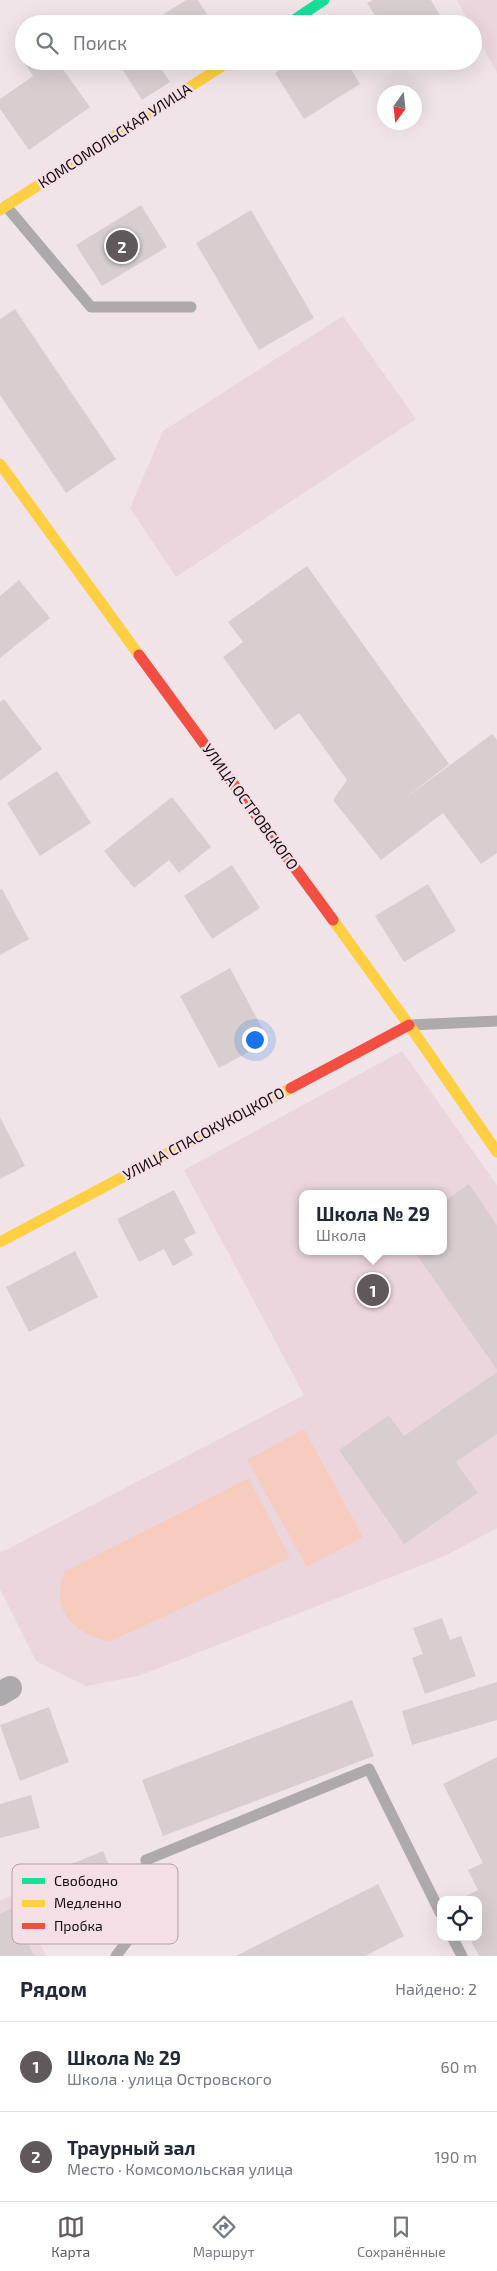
<!DOCTYPE html>
<html lang="ru">
<head>
<meta charset="utf-8">
<style>
	:root { --surface:#fff; --page:#f2f2f3; --text:#1f2937; --muted:#747a83; --line:#e0e1e3; --accent:#60585b }
	body { margin:0; font-family:"Exo 2",sans-serif; background:var(--page); color:var(--text) }
	.controls { position:absolute; right:15px; bottom:15px; display:grid; overflow:hidden; border-radius:10px; box-shadow:0 5px 20px #0002 }
	.controls button { width:45px; height:45px; display:grid; place-items:center; padding:0; border:0; border-bottom:1px solid var(--line); background:var(--surface); color:var(--text); font:25px sans-serif }
	.compass { position:absolute; left:377px; top:85px; width:45px; height:45px; border-radius:50%; background:var(--surface); box-shadow:0 5px 20px #0002; rotate:195deg }
	.you { position:absolute; left:254px; top:1039px; width:18px; height:18px; margin:-12px; border:4px solid #fff; border-radius:50%; background:#1a73e8; box-shadow:0 0 0 8px #1a73e833 }
	.badge { display:grid; place-items:center; width:32px; height:32px; border-radius:50%; background:var(--accent); color:#fff; font-size:16px; font-weight:700 }
	.pin { position:absolute; translate:-50% -50%; border:2px solid #fff; box-shadow:0 1px 5px #0006 }
	.popup { position:absolute; left:299px; top:1190px; width:148px; height:65px; box-sizing:border-box; display:grid; place-content:center; border-radius:10px; background:var(--surface); filter:drop-shadow(0 1px 4px #0005); font-size:16px; white-space:nowrap; color:var(--muted) }
	.popup b { font-size:19px; color:var(--text) }
	.popup::after { content:''; position:absolute; left:50%; top:100%; margin-left:-10px; border:10px solid transparent; border-top-color:var(--surface) }
	.list { margin:0; padding:0; list-style:none }
	h2 { display:flex; justify-content:space-between; align-items:center; height:65px; margin:0; padding:0 20px; font-size:21px }
	h2 small { font-size:16px; font-weight:400; color:var(--muted) }
	.list li { display:grid; grid-template-columns:32px 1fr auto; gap:15px; align-items:center; box-sizing:border-box; height:90px; padding:0 20px; border-top:1px solid var(--line) }
	.list b { display:block; font-size:19px; white-space:nowrap }
	.list p { margin:0; font-size:16px; white-space:nowrap; color:var(--muted) }
	.list em { font-size:16px; font-style:normal; color:var(--muted) }
	.icon { flex:none; width:28px; height:28px; fill:none; stroke:currentColor; stroke-width:2; stroke-linecap:round; stroke-linejoin:round }
	.map { position:relative; flex:none; width:497px; height:1956px; overflow:hidden }
	.search { position:absolute; background:var(--surface); box-shadow:0 5px 20px #0002; left:15px; right:15px; top:15px; height:55px; display:flex; align-items:center; gap:12px; box-sizing:border-box; padding:0 18px; border-radius:28px; color:var(--muted); font-size:19px }
	.sheet { height:245px; background:var(--surface) }
	nav { display:flex; justify-content:space-around; align-items:center; box-sizing:border-box; height:70px; border-top:1px solid var(--line); background:var(--surface); font-size:14px; color:var(--muted) }
	nav a { display:grid; justify-items:center; gap:2px }
	nav .on { color:var(--accent) }
	.map>svg:first-child { display:block }
</style>
</head>
<body>
<div class="map">
<svg width="497" height="1956" viewBox="0 0 497 1956">
	<rect width="100%" height="100%" fill="#f0e4e8"/>
	<path fill="#ecd6de" fill-rule="evenodd" d="M457 0H497V73L473 29V24H470Z
		M343 316 416 419 176 577 130 508 163 431Z
		M402 1051 497 1185V1528L445 1556 138 1676 86 1686 36 1661 0 1589V1553L304 1395 184 1170ZM303 1194H443V1251H303Z
		M15 1894 46 1956H0V1901Z"/>
	<path fill="#f6ccbe" d="M304 1429 363 1537 307 1567 247 1460Z
		M249 1478 290 1558 109 1642C72 1632 51 1612 64 1572Z"/>
	<path fill="#d8ced0" d="M186 0H198L213 24H168L162 15Z
		M373 0H431L445 24H380L367 3Z
		M23 61H57L90 107 29 150 0 109V99L33 76Z
		M117 61H156L170 82 142 100Z
		M294 61H346L360 84 304 119 275 73Z
		M141 205 167 247 102 286 76 245Z
		M251 210 314 318 259 350 196 243Z
		M15 309 116 459 66 493 0 395V319Z
		M307 566 449 764 404 799 492 734 497 740V853L481 864 443 813 381 860 333 800 347 780 299 713 275 730 223 657 243 642 228 622Z
		M19 580 50 618 0 658V596Z
		M4 699 42 749 0 781V702Z
		M57 771 91 823 40 856 7 803Z
		M172 797 211 847 179 873 169 860 134 888 104 851Z
		M232 865 260 908 212 939 184 896Z
		M428 884 456 931 404 962 375 916Z
		M2 889 29 939 0 955V890Z
		M230 968 269 1041 219 1068 180 996Z
		M0 1117 25 1166 0 1179Z
		M469 1184 497 1225V1370L414 1251H443V1202Z
		M174 1190 196 1233 184 1239 193 1255 173 1266 164 1249 139 1262 117 1219Z
		M75 1251 98 1297 29 1332 6 1287Z
		M497 1372V1434L456 1462 478 1493 404 1544 339 1450 389 1415 404 1436Z
		M442 1618 450 1640 461 1636 476 1676 425 1694 412 1658 423 1654 413 1628Z
		M497 1682V1720L412 1745 402 1711Z
		M352 1700 374 1756 163 1836 142 1780Z
		M49 1707 69 1762 20 1781 0 1725Z
		M497 1757V1956H479L469 1937H478V1900H458L478 1890 468 1870 483 1863 443 1784Z
		M31 1795 40 1828 0 1838V1804Z
		M103 1851 127 1906 66 1932 42 1876Z
		M378 1884 404 1936 365 1956H236Z
		M11 1908 34 1956H0V1914Z"/>
	<g fill="none" stroke-linecap="round" stroke-linejoin="round">
		<path stroke="#ada9ac" stroke-width="11" d="M6 206 91 307H191
			M410 1025 497 1021
			M452 1937 462 1956
			M116 1956 154 1905 146 1860 369 1769 441 1914"/>
		<path stroke="#ada9ac" stroke-width="24" d="M0 1694 10 1688"/>
		<path stroke="#16e098" stroke-width="11" d="M288 24 324 0"/>
		<path stroke="#ffcf43" stroke-width="11" d="M0 210 230 61
			M0 464 139 655
			M333 920 409 1025 497 1152
			M0 1242 291 1088"/>
		<path stroke="#f24e42" stroke-width="11" d="M139 655 333 920
			M291 1088 409 1025"/>
	</g>
	<g text-anchor="middle" stroke-width="5" stroke-linejoin="round" paint-order="stroke">
		<g font-size="15" fill="#130c0f" stroke="#f5dfe7">
			<text transform="translate(115 136) rotate(-33)" y="5">КОМСОМОЛЬСКАЯ УЛИЦА</text>
			<text transform="translate(250 807) rotate(54)" y="5">УЛИЦА ОСТРОВСКОГО</text>
			<text transform="translate(204 1134) rotate(-28)" y="5">УЛИЦА СПАСОКУКОЦКОГО</text>
		</g>
	</g>
	<rect x="12" y="1864" width="166" height="80" rx="8" fill="#f5dfe7" stroke="#b1a0a6" stroke-width="1"/>
	<rect x="22" y="1878" width="23" height="6" fill="#16e098"/>
	<rect x="22" y="1900" width="23" height="7" fill="#ffcf43"/>
	<rect x="22" y="1923" width="23" height="6" fill="#f24e42"/>
	<g font-size="14" fill="#130c0f">
		<text x="54" y="1886">Свободно</text>
		<text x="54" y="1908">Медленно</text>
		<text x="54" y="1931">Пробка</text>
	</g>
</svg>
<div class="controls">
<button><svg class="icon" aria-label="locate" viewBox="0 0 24 24"><circle cx="12" cy="12" r="6"/><path d="M12 2v4M12 18v4M2 12h4M18 12h4"/></svg></button>
</div>
<svg class="compass" viewBox="-18 -18 36 36"><path d="M0-13l5 13h-10z" fill="#e53935"/><path d="M0 13l5-13h-10z" fill="#747a83"/></svg>
<div class="you"></div>
<div class="pin badge" style="left:373px;top:1290px">1</div>
<div class="popup"><b>Школа № 29</b>Школа</div>
<div class="pin badge" style="left:122px;top:246px">2</div>
<div class="search"><svg class="icon" aria-label="search" viewBox="0 0 24 24"><circle cx="10" cy="10" r="6"/><path d="M15 15l6 6"/></svg>Поиск</div>
</div>
<section class="sheet">
<h2>Рядом<small>Найдено: 2</small></h2>
<ul class="list">
<li><span class="badge">1</span><div><b>Школа № 29</b><p>Школа · улица Островского</p></div><em>60 m</em></li>
<li><span class="badge">2</span><div><b>Траурный зал</b><p>Место · Комсомольская улица</p></div><em>190 m</em></li>
</ul>
</section>
<nav>
<a class="on"><svg class="icon" aria-label="map" viewBox="0 0 24 24"><path d="M3 6l6-2 6 2 6-2v14l-6 2-6-2-6 2zM9 4v14M15 6v14"/></svg>Карта</a>
<a><svg class="icon" aria-label="directions" viewBox="0 0 24 24"><path d="M12 3l9 9-9 9-9-9zM9 14v-3h6M13 9l2 2-2 2"/></svg>Маршрут</a>
<a><svg class="icon" aria-label="saved" viewBox="0 0 24 24"><path d="M7 4h10v16l-5-4-5 4z"/></svg>Сохранённые</a>
</nav>
</body>
</html>
